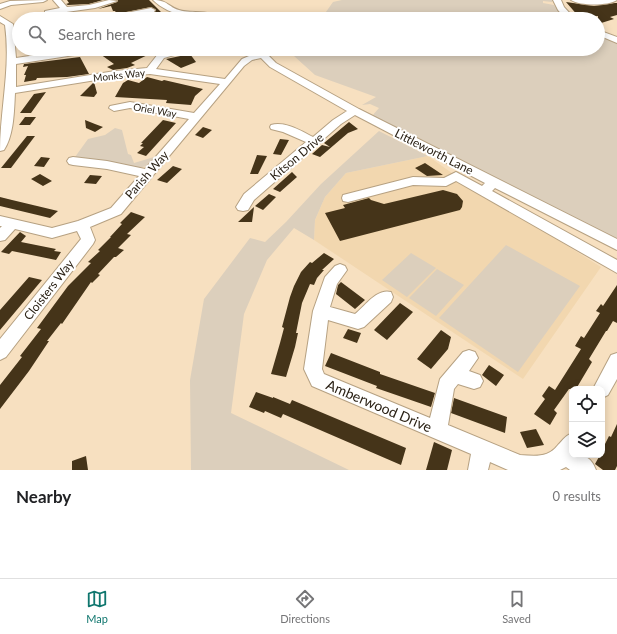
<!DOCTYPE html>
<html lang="en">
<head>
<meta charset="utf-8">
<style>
	:root { --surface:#fff; --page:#f6f6f6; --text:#202124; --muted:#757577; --line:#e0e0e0; --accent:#0f766e }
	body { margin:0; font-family:Lato,sans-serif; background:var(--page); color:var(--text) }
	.controls { position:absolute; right:12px; bottom:12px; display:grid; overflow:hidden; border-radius:8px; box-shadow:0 2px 10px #0003 }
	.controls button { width:36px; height:36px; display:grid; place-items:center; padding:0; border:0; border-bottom:1px solid var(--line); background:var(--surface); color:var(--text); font:20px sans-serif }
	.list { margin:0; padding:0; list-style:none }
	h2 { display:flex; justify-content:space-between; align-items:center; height:52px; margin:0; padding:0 16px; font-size:17px }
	h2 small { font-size:13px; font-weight:400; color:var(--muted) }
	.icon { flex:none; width:22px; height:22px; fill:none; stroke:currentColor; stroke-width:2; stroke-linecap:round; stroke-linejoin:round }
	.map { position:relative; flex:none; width:617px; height:470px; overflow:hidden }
	.search { position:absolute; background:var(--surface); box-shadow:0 2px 10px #0003; left:12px; right:12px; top:12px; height:44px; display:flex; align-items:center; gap:10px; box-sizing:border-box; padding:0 14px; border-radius:22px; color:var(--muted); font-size:15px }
	.sheet { height:108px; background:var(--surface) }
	nav { display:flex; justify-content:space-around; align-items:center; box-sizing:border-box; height:56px; border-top:1px solid var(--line); background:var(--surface); font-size:11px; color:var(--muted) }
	nav a { display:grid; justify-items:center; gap:2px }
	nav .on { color:var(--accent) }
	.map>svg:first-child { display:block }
</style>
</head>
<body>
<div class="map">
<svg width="617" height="470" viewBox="0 0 617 470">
	<rect width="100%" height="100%" fill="#f7e0c0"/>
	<path fill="#f2d7af" d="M428 156 456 176 601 267 523 379 314 240 315 220 325 197 346 173Z"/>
	<path fill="#dccfbc" d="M342 0H552V2L543 1V3L554 5 560 13 569 19H321L333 2Z
		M598 35 617 42V240L372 116 379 108 370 104 362 105 376 97 315 75 294 56 299 49H598Z
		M115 128 122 130 128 154 131 155 134 163 154 157 148 166 136 168 75 157 88 139 105 135Z
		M379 131 428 156 346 173 325 197 315 220 314 240 294 228 267 260 244 314 231 413 349 470H191L190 380 204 299 250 238 265 242 286 222 321 184Z
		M506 245 580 286 518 372 439 318Z
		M411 253 436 268 407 297 382 280Z
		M437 269 464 285 436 316 409 298Z"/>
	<path fill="#453419" d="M67 0H103L89 4 68 5 66 4 69 3Z
		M118 0H149L163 14 136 19H128L154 13 156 10 151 7 117 14 115 11H113L111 6 98 9 117 2Z
		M566 2 594 6 615 3H617V15L610 17 614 19 598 24V16L579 17Z
		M31 49H66L29 55Z
		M115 49H160L131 63 135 65 127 68 113 70 107 67 114 64 100 54Z
		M190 54 196 62 181 68 166 59Z
		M80 57 89 74 67 77 37 78 36 80 24 82 26 75H24L28 66 23 67 24 64Z
		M147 77 162 81 164 80 203 89 195 96 191 105 166 103 167 100 115 97 123 83 128 80 139 83Z
		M94 82 97 93 94 97 80 96Z
		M46 92 31 113H20L34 94Z
		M25 117H36L30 125H19Z
		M85 120 95 124 103 127 95 132 86 128Z
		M163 120 176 123 146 156 137 153 144 147 140 146 143 143H141Z
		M349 122 358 129 348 133 320 157 312 154 322 145 330 147 324 143Z
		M203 127 212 130 203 138 195 135Z
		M27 136H35L11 168H1Z
		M280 139 289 140 281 155 273 154Z
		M257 155 267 156 258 174H250Z
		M41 157 50 158 44 167 34 166Z
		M425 163 443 175 427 176 415 168Z
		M173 166 182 169 167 183 157 180Z
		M292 172 297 177 280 192 273 189Z
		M40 174 52 181 43 186 31 179Z
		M90 175 102 176 96 184 84 183Z
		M443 190 457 194 463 201 462 207 460 210 340 241 325 213 345 208 343 205 369 198 371 200 384 204Z
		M269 194 276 197 263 210 255 206Z
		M0 197 12 200 58 211 50 218 0 206Z
		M254 207 252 222H238Z
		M131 212 145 217 127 234 131 235 118 248 124 250 116 257H114L98 274 100 275 92 283 91 282 62 324 61 323 47 341H49L29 371 0 409V385L22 357 20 356 41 329 37 328 68 286 91 263 88 262 100 251 98 250 111 237H110L122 224 120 223Z
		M20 232 26 236 21 242 56 249 54 251 61 252 56 260 12 251 9 254 1 252Z
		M324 253 334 259 322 270H324L317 278 314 285 310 284 302 303 296 333H298L295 347 286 377 271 374 280 343 284 328 282 327 290 297 294 286 301 272 310 262 312 263Z
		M29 277 42 280 0 330V310Z
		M341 282 365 300 355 309 336 294 338 285Z
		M617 285V323L613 321 607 331H606L589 359 592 362 576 389H569L554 410 557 413 550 425 534 414 545 399 542 396 549 386 555 390 581 349 575 346 581 336 584 338 600 313 596 311 601 304 603 306Z
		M400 303 413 312 387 340 374 330Z
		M348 329 361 333 357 343 343 338Z
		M441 330 451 337 448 349 431 369 417 359Z
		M331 353 380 372V374L435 393 431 407 376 388 377 386 325 366Z
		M489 365 504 375 496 386 482 375Z
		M256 392 273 398V397L290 404 292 400 406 448 401 465 283 414 281 418 265 411 264 413 249 407Z
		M454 398 507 417 505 433 451 413Z
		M617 424V466L615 470H603L595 464 600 455H602L603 448 609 436 611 437Z
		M536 429 544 445 527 448 520 432Z
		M434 442 452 450 447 470H426Z
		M86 456 88 470H72V461Z"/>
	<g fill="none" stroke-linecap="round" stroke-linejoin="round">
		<defs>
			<path id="minor" d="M47 0 43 2 11 5 0 9V4L10 1Z
				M53 0H61L67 7 89 5 109 0 117 1 95 8 45 15V11L60 8Z
				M153 0C168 0 168 7 179 10 192 14 211 9 222 19 199 19 170 17 153 0Z
				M553 0H561L564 7 575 19H566L558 10Z
				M571 0H617C608 6 580 6 571 0Z
				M151 8 155 10 154 12 121 18 117 16 121 14Z
				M0 16 13 24 16 58 77 49H98L94 52 16 64V87L115 71 147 68 158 54 175 49H189L188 51 164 58 156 69 225 79 242 59 256 53 253 49H262L276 63 359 109 617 239V250L495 188 492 191 617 260V273L456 181 446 186 413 185 348 202 343 201 342 198 343 195 413 177 444 178 456 172 482 186 485 183 355 115 341 124 254 200 248 210 243 211 238 210 236 207 244 194 306 142 283 132 271 129 270 127 271 125C285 121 301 131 313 137L333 120 347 111 270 67 261 58 252 60 244 66 121 214 90 227 95 240 93 244 6 357 0 360V339L81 239 77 231 52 238 15 229 5 240 0 241V228L2 226H0V216L52 228 78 221 111 208 139 176 107 169 73 165 69 164 67 161 69 158 73 157 107 161 145 169 189 119 130 108 114 111 109 108 110 106 130 102 194 113 220 84 150 74 115 77 15 93C14 111 14 135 4 150L0 151C0 109 11 68 5 25L0 22Z
				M598 30 617 37V43L598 35Z
				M340 264 345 266 347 270 337 284 330 307 355 314C365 306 377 288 391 292L393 297 391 302 364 327 358 329 328 320 322 369 324 374 430 418 440 379 463 352 469 350 475 352 478 358 469 371 480 375 483 381 480 387 474 389 458 384 454 389 448 425 520 455C535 456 548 458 558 445 563 440 565 436 572 433V455C585 455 591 457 596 470H570L566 467 560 470H508L490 462 488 470H468L471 454 312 386 304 369 313 311 325 277 335 266Z
				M617 353V379L608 395 602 398V389H593L611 355Z"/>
		</defs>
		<use href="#minor" stroke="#b6a182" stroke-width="2"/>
		<use href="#minor" fill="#fff" fill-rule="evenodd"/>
	</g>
	<g text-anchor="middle" stroke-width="4" stroke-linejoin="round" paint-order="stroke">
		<g font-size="10" fill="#2a2115" stroke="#fff">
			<text transform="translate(119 75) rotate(-6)" y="4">Monks Way</text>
			<text transform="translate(155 110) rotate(10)" y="4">Oriel Way</text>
		</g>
		<g font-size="12" fill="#2a2115" stroke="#fff">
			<text transform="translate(434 152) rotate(27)" y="4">Littleworth Lane</text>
			<text transform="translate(297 157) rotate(-40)" y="4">Kitson Drive</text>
			<text transform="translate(147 175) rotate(-49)" y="4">Parish Way</text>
			<text transform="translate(49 290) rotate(-52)" y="4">Cloisters Way</text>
		</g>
		<g font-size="14" fill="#2a2115" stroke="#fff">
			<text transform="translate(379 406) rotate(23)" y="5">Amberwood Drive</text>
		</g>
	</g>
</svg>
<div class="controls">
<button><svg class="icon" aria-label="locate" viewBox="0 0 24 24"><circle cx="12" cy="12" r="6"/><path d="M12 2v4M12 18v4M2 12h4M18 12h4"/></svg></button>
<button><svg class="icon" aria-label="layers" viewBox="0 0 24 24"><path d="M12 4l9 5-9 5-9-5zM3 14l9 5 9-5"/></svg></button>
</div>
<div class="search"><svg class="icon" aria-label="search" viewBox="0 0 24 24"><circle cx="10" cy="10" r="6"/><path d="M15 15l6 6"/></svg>Search here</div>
</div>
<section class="sheet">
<h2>Nearby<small>0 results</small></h2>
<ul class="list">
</ul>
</section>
<nav>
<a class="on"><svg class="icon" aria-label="map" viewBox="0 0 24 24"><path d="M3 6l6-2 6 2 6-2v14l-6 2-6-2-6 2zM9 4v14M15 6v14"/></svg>Map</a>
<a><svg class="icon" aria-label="directions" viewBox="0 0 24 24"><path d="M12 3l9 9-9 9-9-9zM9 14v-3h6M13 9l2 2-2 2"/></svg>Directions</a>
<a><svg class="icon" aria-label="saved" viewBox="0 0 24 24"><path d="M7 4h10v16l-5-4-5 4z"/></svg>Saved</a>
</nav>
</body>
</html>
